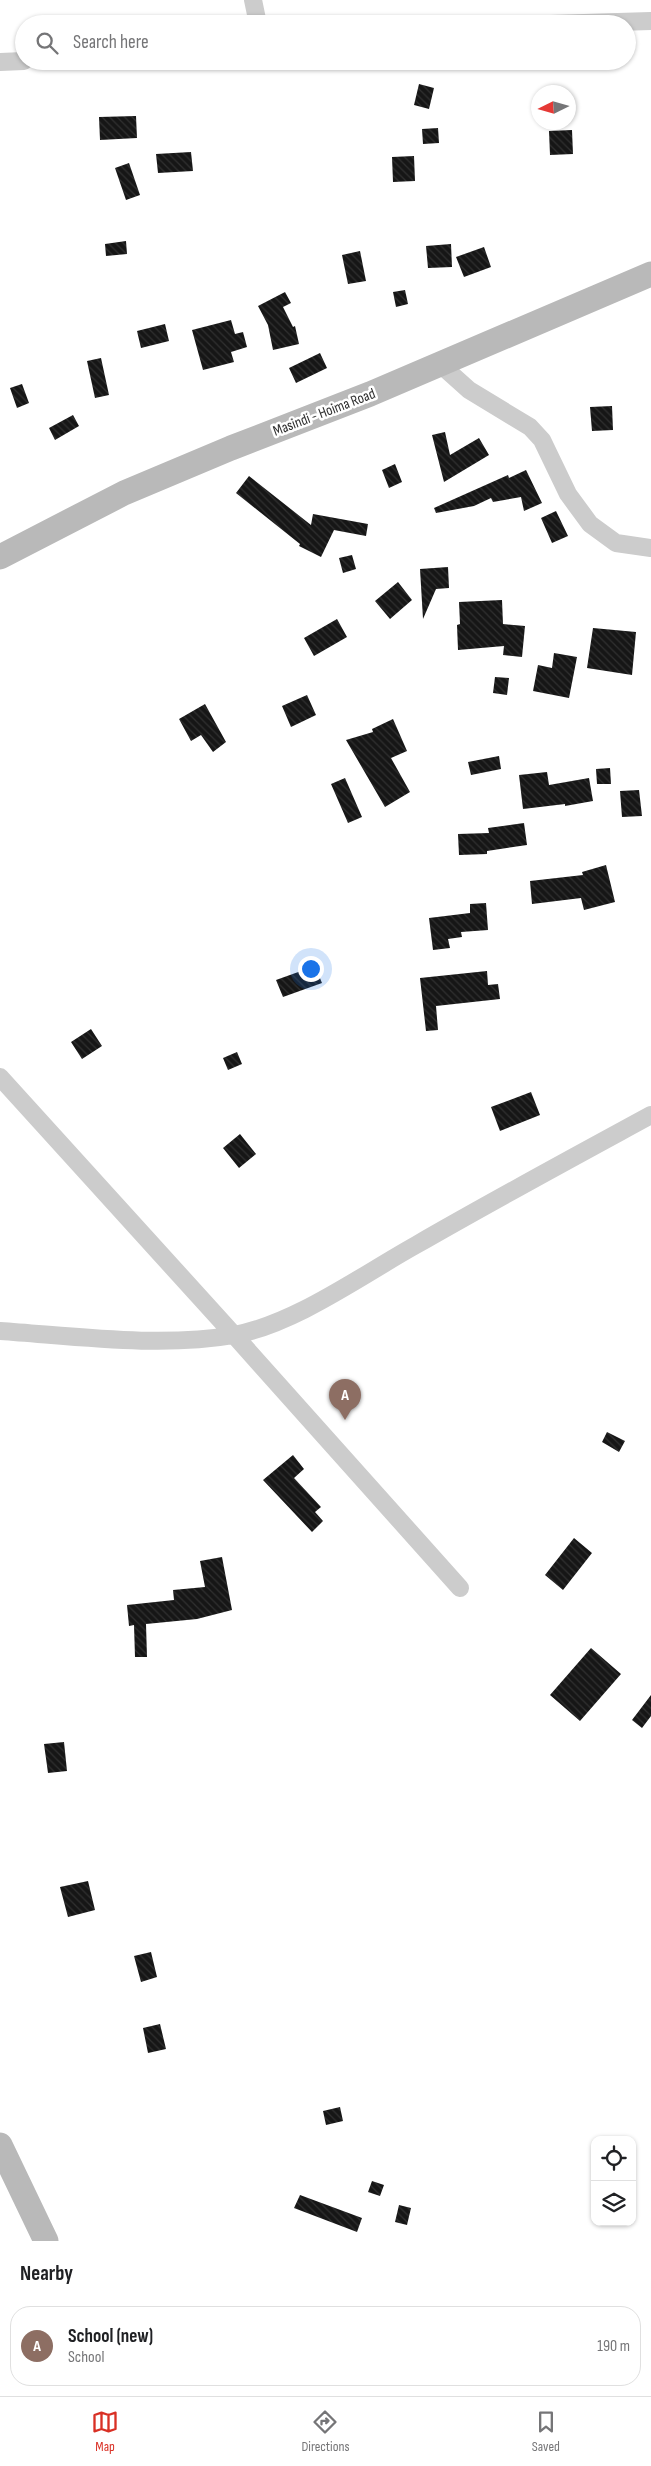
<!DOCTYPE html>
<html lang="en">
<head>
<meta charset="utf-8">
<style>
	:root { --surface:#fff; --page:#f2f2f2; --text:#202124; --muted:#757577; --line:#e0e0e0; --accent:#d93025 }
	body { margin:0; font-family:"Sofia Sans Condensed",sans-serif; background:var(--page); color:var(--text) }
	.controls { position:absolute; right:15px; bottom:15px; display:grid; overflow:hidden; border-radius:10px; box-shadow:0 1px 4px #0004 }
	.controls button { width:45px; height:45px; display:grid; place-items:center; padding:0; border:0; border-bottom:1px solid var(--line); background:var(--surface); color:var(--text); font:25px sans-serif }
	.compass { position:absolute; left:531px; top:85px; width:45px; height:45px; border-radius:50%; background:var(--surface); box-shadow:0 1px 4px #0004; rotate:265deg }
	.you { position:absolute; left:310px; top:968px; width:18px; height:18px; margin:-12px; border:4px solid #fff; border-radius:50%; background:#1a73e8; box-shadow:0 0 0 8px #1a73e833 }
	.badge { display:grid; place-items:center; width:32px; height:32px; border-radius:50%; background:var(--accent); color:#fff; font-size:16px; font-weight:700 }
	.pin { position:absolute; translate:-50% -41px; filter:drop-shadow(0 1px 2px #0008) }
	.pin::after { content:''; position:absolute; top:26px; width:18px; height:15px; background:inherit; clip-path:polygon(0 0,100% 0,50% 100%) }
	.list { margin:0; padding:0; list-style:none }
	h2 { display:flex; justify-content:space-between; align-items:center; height:65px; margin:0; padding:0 20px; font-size:21px }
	h2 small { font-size:16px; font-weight:400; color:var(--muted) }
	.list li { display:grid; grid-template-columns:32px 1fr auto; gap:15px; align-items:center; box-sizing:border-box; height:80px; margin:0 10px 10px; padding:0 10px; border:1px solid var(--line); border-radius:20px }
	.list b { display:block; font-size:19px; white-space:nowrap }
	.list p { margin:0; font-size:16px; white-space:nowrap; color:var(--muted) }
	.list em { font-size:16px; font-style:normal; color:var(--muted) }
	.icon { flex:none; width:28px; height:28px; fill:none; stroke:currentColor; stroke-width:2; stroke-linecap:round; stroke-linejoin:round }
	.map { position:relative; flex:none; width:651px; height:2241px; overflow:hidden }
	.search { position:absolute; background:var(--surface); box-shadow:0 1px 4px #0004; left:15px; right:15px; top:15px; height:55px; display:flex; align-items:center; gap:12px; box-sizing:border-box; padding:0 18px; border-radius:28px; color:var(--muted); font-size:19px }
	.sheet { height:155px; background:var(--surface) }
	nav { display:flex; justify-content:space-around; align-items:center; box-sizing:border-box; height:70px; border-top:1px solid var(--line); background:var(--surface); font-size:14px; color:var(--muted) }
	nav a { display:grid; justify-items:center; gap:2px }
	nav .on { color:var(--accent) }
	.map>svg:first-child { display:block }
</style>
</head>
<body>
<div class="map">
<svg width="651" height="2241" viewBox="0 0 651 2241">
	<defs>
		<pattern id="building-back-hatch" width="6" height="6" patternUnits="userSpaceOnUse" patternTransform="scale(1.25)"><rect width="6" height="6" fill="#161616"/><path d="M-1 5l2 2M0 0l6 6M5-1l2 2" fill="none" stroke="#303030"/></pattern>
	</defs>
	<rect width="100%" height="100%" fill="#fff"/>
	<path fill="url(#building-back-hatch)" d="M419 84 434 88 429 109 414 105Z
		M136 116 137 138 100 140 99 117Z
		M438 128 439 143 423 144 422 129Z
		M572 130 573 154 550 155 549 131Z
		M191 152 193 171 158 173 156 154Z
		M414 156 415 181 393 182 392 157Z
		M129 163 140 195 126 200 115 168Z
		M126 241 127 254 106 256 105 244Z
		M451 244 452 267 428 268 426 246Z
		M484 247 491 267 464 277 456 257Z
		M360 251 366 281 348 284 342 255Z
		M405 290 408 304 396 307 393 292Z
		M285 292 291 303 283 307 293 327 295 326 299 344 273 350 268 325 258 306Z
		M231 320 235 334 243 332 247 347 231 352 234 362 203 370 192 330Z
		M165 324 169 341 141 348 137 331Z
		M320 353 327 368 296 383 289 368Z
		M101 358 109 395 95 398 87 361Z
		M22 384 29 403 17 408 10 388Z
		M612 406 613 430 592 431 590 407Z
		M73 415 79 426 55 440 49 428Z
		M445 432 450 455 479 438 489 455 444 482 432 435Z
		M395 464 402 482 389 488 382 470Z
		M526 470 542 503 524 511 521 497 493 502 491 498 474 506 436 513 434 508 508 475 509 478Z
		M249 476 311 525 313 514 368 524 366 536 334 530 321 557 299 546 300 544 236 493Z
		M556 511 568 536 552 543 541 518Z
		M352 555 356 569 343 573 339 558Z
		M448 567 449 588 436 589 423 619 420 569Z
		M398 582 412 600 390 619 375 601Z
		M502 600 503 624 525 626 522 657 503 655 504 646 458 650 457 625 460 624 459 602Z
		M337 619 347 637 314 656 304 638Z
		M593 628 636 632 632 675 587 668Z
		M554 653 577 657 569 698 533 691 538 665 552 668Z
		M495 677 509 678 507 695 493 693Z
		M307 695 316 715 291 727 282 706Z
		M205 704 226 742 213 752 201 735 191 741 179 719Z
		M393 719 407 751 391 758 410 792 385 807 346 740 373 732 372 729Z
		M499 756 501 769 471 775 468 762Z
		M610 768 611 784H597L596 769Z
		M547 772 549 785 589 778 593 801 565 806V804L523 809 519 775Z
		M345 778 362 817 348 823 331 784Z
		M639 790 642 816 622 817 620 791Z
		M524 823 527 845 487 851V854L459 855 458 834 489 833 488 828Z
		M606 865 615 902 584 910 581 898 532 904 530 881 583 875 582 872Z
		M486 903 488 930 461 932 462 937 448 939 450 948 433 950 429 918 470 913V904Z
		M315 966 322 983 283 997 276 980Z
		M487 971 488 985 498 984 500 999 436 1006 438 1030 426 1031 420 978Z
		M91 1029 102 1046 82 1059 71 1042Z
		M237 1052 242 1064 228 1070 223 1058Z
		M531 1092 540 1115 500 1131 491 1107Z
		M240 1134 256 1154 239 1168 223 1148Z
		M607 1432 625 1441 619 1452 602 1442Z
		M293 1455 304 1469 294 1478 321 1507 315 1512 323 1521 312 1532 263 1480Z
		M574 1538 592 1553 563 1590 545 1575Z
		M222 1557 232 1610 197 1619 146 1624 147 1657H135L134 1625 129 1626 127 1605 174 1600 173 1590 205 1587 200 1561Z
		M591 1648 621 1674 580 1721 550 1695Z
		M651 1695V1716L642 1728 632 1720Z
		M64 1742 67 1771 48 1773 44 1744Z
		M88 1881 95 1910 68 1917 60 1887Z
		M151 1952 157 1977 141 1982 134 1956Z
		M160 2024 166 2049 148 2053 143 2028Z
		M340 2107 343 2121 326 2125 323 2111Z
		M372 2181 384 2185 380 2196 368 2192Z
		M300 2195 362 2218 357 2232 294 2208Z
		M399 2205 411 2208 407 2225 395 2222Z"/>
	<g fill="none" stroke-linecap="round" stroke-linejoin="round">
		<path stroke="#ccc" stroke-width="18" d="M253 0 258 24
			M550 24 651 21
			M0 62 24 61
			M440 364 469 390 530 427 542 440 568 494 590 524 616 543 651 548
			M0 1077 234 1335 460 1588
			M0 1331C74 1336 161 1348 234 1335 295 1324 362 1275 416 1245 494 1200 572 1158 651 1115"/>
		<path stroke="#b9b9b9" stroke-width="25" d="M0 557 124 493 231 448 370 394 651 274
			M0 2145 46 2241"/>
	</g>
	<g text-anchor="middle" stroke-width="5" stroke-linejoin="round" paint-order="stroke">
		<g font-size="15" fill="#2f2f2f" stroke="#fff">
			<text transform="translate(324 412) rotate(-21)" y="5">Masindi - Hoima Road</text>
		</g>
	</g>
</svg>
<div class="controls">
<button><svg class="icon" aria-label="locate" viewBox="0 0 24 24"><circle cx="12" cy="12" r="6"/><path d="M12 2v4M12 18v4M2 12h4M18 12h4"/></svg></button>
<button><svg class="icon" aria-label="layers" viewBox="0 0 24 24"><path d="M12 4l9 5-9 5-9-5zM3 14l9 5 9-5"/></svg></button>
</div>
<svg class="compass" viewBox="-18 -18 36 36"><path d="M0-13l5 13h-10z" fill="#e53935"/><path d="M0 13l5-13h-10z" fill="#757577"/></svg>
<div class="you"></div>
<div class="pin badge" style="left:345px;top:1420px;background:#8d6e63">A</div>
<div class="search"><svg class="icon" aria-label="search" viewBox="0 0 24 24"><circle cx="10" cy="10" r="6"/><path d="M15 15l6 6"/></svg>Search here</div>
</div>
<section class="sheet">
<h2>Nearby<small></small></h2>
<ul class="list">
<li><span class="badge" style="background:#8d6e63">A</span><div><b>School (new)</b><p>School</p></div><em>190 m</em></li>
</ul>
</section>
<nav>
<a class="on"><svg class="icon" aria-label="map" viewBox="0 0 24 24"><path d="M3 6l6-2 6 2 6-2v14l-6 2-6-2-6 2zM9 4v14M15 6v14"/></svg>Map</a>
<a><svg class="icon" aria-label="directions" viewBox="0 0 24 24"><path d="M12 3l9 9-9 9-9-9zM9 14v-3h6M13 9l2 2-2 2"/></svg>Directions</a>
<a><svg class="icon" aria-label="saved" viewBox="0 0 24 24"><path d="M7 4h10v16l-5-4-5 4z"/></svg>Saved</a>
</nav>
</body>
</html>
